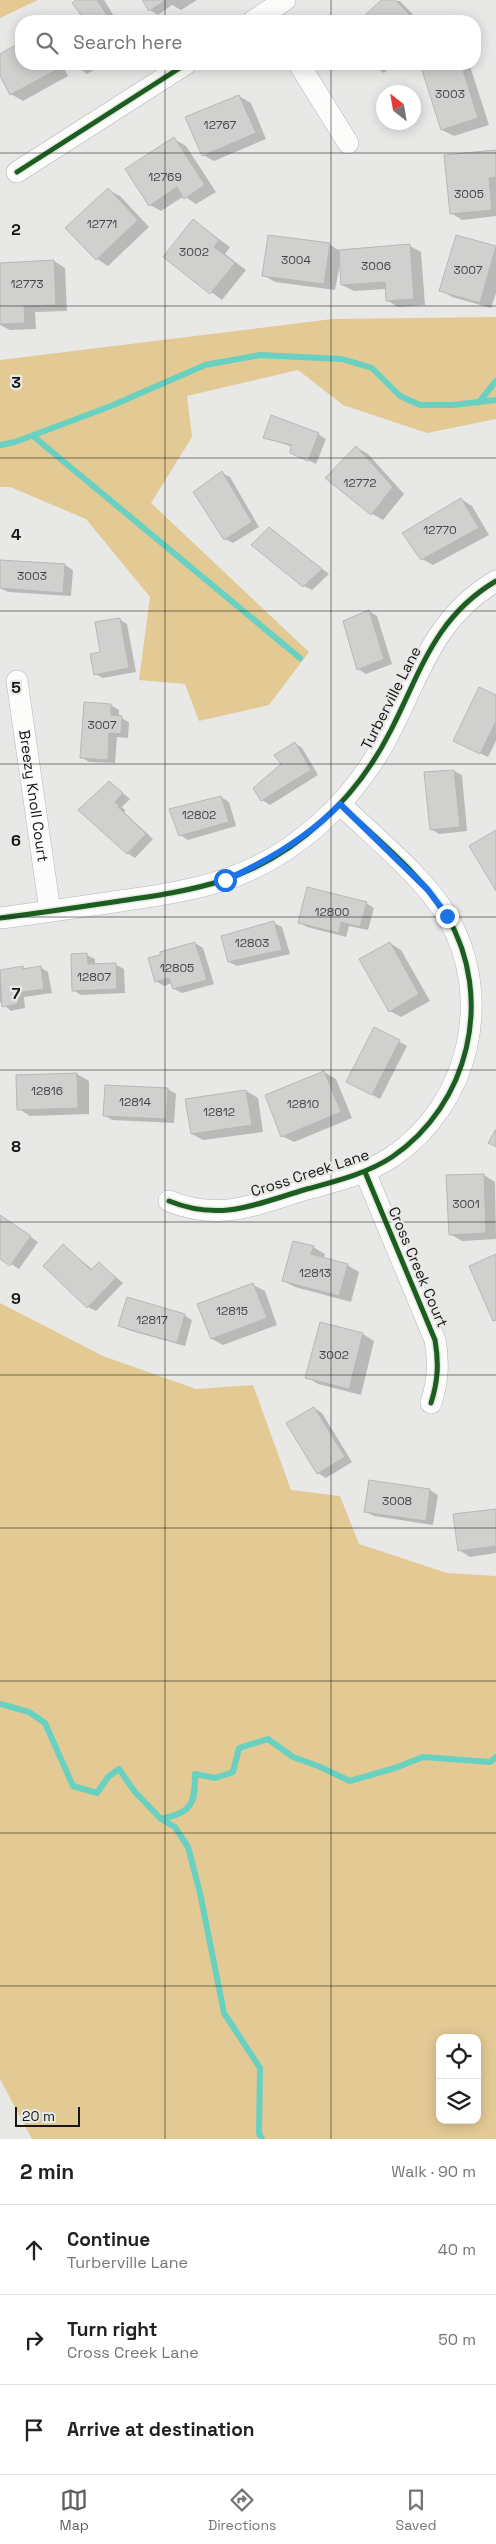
<!DOCTYPE html>
<html lang="en">
<head>
<meta charset="utf-8">
<style>
	:root { --surface:#fff; --page:#f6f6f6; --text:#202124; --muted:#757577; --line:#e0e0e0; --accent:#60605e }
	body { margin:0; font-family:"Space Grotesk",sans-serif; background:var(--page); color:var(--text) }
	.controls { position:absolute; right:15px; bottom:15px; display:grid; overflow:hidden; border-radius:10px; box-shadow:0 2px 12px #0003 }
	.controls button { width:45px; height:45px; display:grid; place-items:center; padding:0; border:0; border-bottom:1px solid var(--line); background:var(--surface); color:var(--text); font:25px sans-serif }
	.compass { position:absolute; left:376px; top:85px; width:45px; height:45px; border-radius:50%; background:var(--surface); box-shadow:0 2px 12px #0003; rotate:329deg }
	.scale { position:absolute; left:15px; bottom:12px; width:65px; box-sizing:border-box; padding-left:5px; border:2px solid #161615; border-top:0; font-size:14px; line-height:18px; white-space:nowrap; color:#161615; -webkit-text-stroke:4px #e8e9e6; paint-order:stroke }
	.stop { position:absolute; width:15px; height:15px; margin:-11px; border:4px solid #1a73e8; border-radius:50%; background:#fff }
	.stop.end { background:#1a73e8; border-color:#fff; box-shadow:0 1px 5px #0008 }
	.list { margin:0; padding:0; list-style:none }
	h2 { display:flex; justify-content:space-between; align-items:center; height:65px; margin:0; padding:0 20px; font-size:21px }
	h2 small { font-size:16px; font-weight:400; color:var(--muted) }
	.list li { display:grid; grid-template-columns:32px 1fr auto; gap:15px; align-items:center; box-sizing:border-box; height:90px; padding:0 20px; border-top:1px solid var(--line) }
	.list b { display:block; font-size:19px; white-space:nowrap }
	.list p { margin:0; font-size:16px; white-space:nowrap; color:var(--muted) }
	.list em { font-size:16px; font-style:normal; color:var(--muted) }
	.icon { flex:none; width:28px; height:28px; fill:none; stroke:currentColor; stroke-width:2; stroke-linecap:round; stroke-linejoin:round }
	.map { position:relative; flex:none; width:496px; height:2139px; overflow:hidden }
	.search { position:absolute; background:var(--surface); box-shadow:0 2px 12px #0003; left:15px; right:15px; top:15px; height:55px; display:flex; align-items:center; gap:12px; box-sizing:border-box; padding:0 18px; border-radius:20px; color:var(--muted); font-size:19px }
	.sheet { height:335px; background:var(--surface) }
	nav { display:flex; justify-content:space-around; align-items:center; box-sizing:border-box; height:70px; border-top:1px solid var(--line); background:var(--surface); font-size:14px; color:var(--muted) }
	nav a { display:grid; justify-items:center; gap:2px }
	nav .on { color:var(--accent) }
	.map>svg:first-child { display:block }
</style>
</head>
<body>
<div class="map">
<svg width="496" height="2139" viewBox="0 0 496 2139">
	<rect width="100%" height="100%" fill="#e8e8e7"/>
	<path fill="#e3c994" fill-rule="evenodd" d="M0 0H38L0 18Z
		M496 317V419L427 433 343 405 298 370 187 396 192 437 151 503 309 652 269 705 199 721 185 684 139 680 150 597 86 519 10 487H0V360L332 319Z
		M0 1303 103 1356 196 1389 253 1385 291 1490 340 1496 359 1544 447 1573 496 1576V2139H32L0 2079ZM440 2038H477V2120H440Z"/>
	<path fill="#0003" d="M79 0H104L117 21H73L82 15Z
		M144 0H197L181 10 172 5 158 15 150 10Z
		M383 0 400 1 419 21H361Z
		M21 44V64H62L68 76 23 101 11 94 0 74V55Z
		M74 64H104L87 74Z
		M370 64H393L384 73Z
		M446 64H466L470 66 489 125 454 136 442 130 423 71Z
		M239 96 251 103 266 139 214 161 203 155Z
		M174 139 186 146 216 192 196 204 184 196 161 211 150 205Z
		M496 152V216L462 220 451 213Z
		M108 190 120 196 149 227 108 266 97 259Z
		M194 221 230 247 225 254 246 270 222 300 165 257Z
		M457 236 496 248V293L491 308 452 297 441 290Z
		M329 244 340 251 410 246 421 252 425 305 398 307 387 300 386 289 354 291 342 285 341 259 335 290 275 282 263 275Z
		M54 261 65 268 67 311 35 312 36 329 10 330 0 325V264Z
		M318 434 326 439 316 464 291 452 292 447 265 437Z
		M356 447 368 454 404 494 383 520 371 513Z
		M222 473 230 477 259 527 233 543 225 539Z
		M461 499 472 506 489 535 433 565 422 559Z
		M269 528 329 574 312 590 304 586Z
		M1 561 65 565 73 570 71 596 8 592 0 588Z
		M369 611 377 616 392 664 366 674 358 669Z
		M119 619 127 624 136 672 103 678 95 674 101 653Z
		M496 696V741L488 757 462 745Z
		M86 703 111 705 119 710V717L129 722 128 738 117 737 115 763 89 762 81 757Z
		M295 743 302 748 318 775 270 805 262 800 255 788 282 764Z
		M454 771 462 775 467 831 439 834 431 829 426 774Z
		M109 782 130 799 122 807 126 811 124 812 153 839 135 858 127 853Z
		M221 797 229 802 236 826 188 840 180 835Z
		M366 903 374 908 368 930 349 926 346 937 307 927 299 922Z
		M274 923 282 927 290 954 237 966 229 962Z
		M195 943 203 948 214 984 182 993 174 989 172 983 164 986 156 981Z
		M390 943 401 950 430 1001 401 1017 390 1011Z
		M87 955 95 959V965H116L124 969 125 993 81 995 73 990Z
		M22 967 27 969 40 967 48 972 52 993 24 997 25 1008 11 1011 0 1002V971Z
		M375 1028 407 1046 380 1099 355 1086Z
		M324 1072 336 1079 352 1118 294 1142 282 1136Z
		M77 1074 89 1081V1114L30 1116 19 1109 18 1076Z
		M168 1089 176 1094 174 1123 112 1120 104 1115Z
		M246 1091 258 1098 263 1132 203 1140 192 1134 187 1100Z
		M484 1175 495 1182 496 1239 462 1241 450 1234Z
		M0 1216 38 1242 19 1269 0 1257Z
		M64 1246 93 1270 99 1263 123 1283 96 1311 88 1307Z
		M313 1247 325 1254 323 1259 347 1265 359 1272 351 1302 295 1287 283 1281Z
		M253 1285 265 1291 277 1325 223 1345 212 1339Z
		M184 1315 192 1320 185 1346 128 1330 120 1326Z
		M363 1334 374 1341 361 1395 318 1384 307 1377Z
		M314 1408 322 1413 352 1462 326 1478 318 1473Z
		M370 1481 430 1490 438 1495 433 1525 374 1516 366 1512Z
		M496 1510V1553L470 1557 459 1550Z"/>
	<g fill="none" stroke-linecap="round" stroke-linejoin="round">
		<path stroke="#68d1c1" stroke-width="6" d="M479 402 496 381
			M33 436 300 658
			M0 445 15 442 111 406 205 365 260 355 342 359 372 368 400 396 420 405H452L496 400
			M0 1704 29 1712 45 1723 73 1786 97 1793 108 1777 119 1769 135 1792 161 1819 175 1827 188 1847 200 1893 224 2013 260 2068 259 2133 262 2139
			M161 1819C192 1812 195 1805 195 1774L215 1778 233 1772 239 1748 268 1739 293 1757 318 1766 350 1781 395 1768 423 1757 490 1762 496 1757"/>
	</g>
	<path fill="#d0d0cf" stroke="#b8b8b7" d="M76 0H97L111 21H70L81 15 72 3Z
		M142 0H166L149 11Z
		M381 0H395L416 21H359Z
		M21 42V64H55L58 69 10 95 0 76V54Z
		M441 64H461L478 118 441 130 422 70Z
		M239 95 256 133 202 156 185 117Z
		M174 137 205 185 184 199 177 187 149 206 125 169Z
		M496 150V177L489 178 492 210 450 214 444 155Z
		M108 188 138 220 96 260 65 228Z
		M193 219 219 240 214 247 235 263 210 294 163 257Z
		M268 235 330 243 324 284 262 276Z
		M456 235 496 246 480 303 439 291Z
		M410 244 414 299 386 301 385 282 341 285 339 250Z
		M54 260 56 305 24 306 25 323 0 324V263Z
		M271 415 319 433 308 461 290 453 291 445 263 438Z
		M356 446 393 487 371 515 325 478Z
		M222 471 252 522 224 540 193 492Z
		M461 498 479 528 421 560 402 533Z
		M269 527 322 569 303 587 251 545Z
		M0 560 65 564 63 593 0 588Z
		M369 610 384 659 357 670 343 621Z
		M120 618 129 668 94 675 90 654 100 652 95 622Z
		M479 687 496 695V721L480 754 453 741Z
		M84 702 111 704V715L122 716 121 734 109 733 108 760 80 758Z
		M295 742 311 770 261 801 253 788 281 764 274 755Z
		M454 770 460 827 430 830 424 772Z
		M109 781 123 793 115 802 119 806 118 807 146 834 127 854 78 810Z
		M221 796 229 822 179 836 169 809Z
		M496 830V891L469 846Z
		M307 887 367 902 360 927 341 922 339 933 298 923Z
		M274 921 282 950 228 962 221 936Z
		M195 942 207 980 173 989 169 978 155 982 148 958 160 955V952Z
		M390 942 419 994 389 1012 359 959Z
		M87 953 88 964 116 963 117 989 72 991 71 954Z
		M23 966V969L41 966 44 989 16 993 18 1004 2 1007 0 970Z
		M374 1027 400 1040 372 1095 346 1082Z
		M324 1071 341 1112 281 1137 265 1095Z
		M77 1073 78 1108 17 1110 16 1075Z
		M105 1085 168 1088 166 1119 103 1116Z
		M246 1090 252 1125 191 1134 185 1099Z
		M496 1129V1147L488 1143Z
		M484 1174 486 1233 449 1235 446 1175Z
		M0 1215 31 1236 10 1266 0 1259Z
		M293 1241 314 1246 311 1254 348 1264 339 1296 282 1281Z
		M63 1244 91 1270 99 1262 116 1278 87 1308 43 1266Z
		M496 1254V1320L493 1321 469 1266Z
		M253 1283 267 1318 211 1339 197 1304Z
		M127 1297 185 1314 177 1343 118 1326Z
		M320 1322 363 1333 349 1389 305 1378Z
		M314 1407 345 1457 317 1474 286 1423Z
		M369 1480 430 1489 426 1521 364 1512Z
		M496 1509V1546L458 1551 453 1514Z"/>
	<g fill="none" stroke-linecap="round" stroke-linejoin="round">
		<defs>
			<g id="street">
				<path d="M253 21 285 0"/>
				<path d="M299 64 348 143"/>
				<path d="M17 172 186 64"/>
				<path id="s1" d="M17 681 50 911"/>
				<path d="M0 918C40 913 80 907 120 901 155 896 190 891 224 880 297 856 357 798 391 730 421 671 435 617 496 581"/>
				<path d="M365 1172 435 1340C439 1363 438 1381 431 1403"/>
				<path d="M169 1201C221 1222 256 1204 307 1189 336 1181 366 1174 392 1157 469 1105 495 998 447 916 423 876 374 837 340 804"/>
			</g>
		</defs>
		<use href="#street" stroke="#b6b6b6" stroke-width="22"/>
		<use href="#street" stroke="#fcfcfb" stroke-width="21"/>
		<defs>
			<path id="cycleway" d="M17 172 186 64
				M0 918C40 913 80 907 120 901 155 896 190 891 224 880 297 856 357 798 391 730 421 671 435 617 496 581
				M365 1172 435 1340C439 1363 438 1381 431 1403
				M169 1201C221 1222 256 1204 307 1189 336 1181 366 1174 392 1157 469 1105 495 998 447 916 423 876 374 837 340 804"/>
		</defs>
		<use href="#cycleway" stroke="#e8e9e6" stroke-width="8"/>
		<use href="#cycleway" stroke="#1b5e20" stroke-width="5"/>
	</g>
	<g fill="none" stroke-linecap="round" stroke-linejoin="round">
		<path stroke="#1a73e8" stroke-width="6" d="M225 880C268 861 307 838 340 804L428 890 447 916"/>
	</g>
	<path fill="none" stroke="#161615" stroke-width="1" stroke-opacity="0.55" d="M165 0V21M331 0V21M165 64V2139M331 64V2139M0 153H496M0 306H496M0 458H496M0 611H496M0 764H496M0 917H496M0 1070H496M0 1222H496M0 1375H496M0 1528H496M0 1681H496M0 1833H496M0 1986H496"/>
	<g text-anchor="middle" stroke-width="4.5" stroke-linejoin="round" paint-order="stroke">
		<g font-size="12" fill="#464646">
			<text x="450" y="98">3003</text>
			<text x="220" y="129">12767</text>
			<text x="165" y="181">12769</text>
			<text x="469" y="198">3005</text>
			<text x="102" y="228">12771</text>
			<text x="194" y="256">3002</text>
			<text x="296" y="264">3004</text>
			<text x="376" y="270">3006</text>
			<text x="468" y="274">3007</text>
			<text x="27" y="288">12773</text>
			<text x="360" y="487">12772</text>
			<text x="440" y="534">12770</text>
			<text x="32" y="580">3003</text>
			<text x="102" y="729">3007</text>
			<text x="199" y="819">12802</text>
			<text x="332" y="916">12800</text>
			<text x="252" y="947">12803</text>
			<text x="177" y="972">12805</text>
			<text x="94" y="981">12807</text>
			<text x="47" y="1095">12816</text>
			<text x="135" y="1106">12814</text>
			<text x="303" y="1108">12810</text>
			<text x="219" y="1116">12812</text>
			<text x="466" y="1208">3001</text>
			<text x="315" y="1277">12813</text>
			<text x="232" y="1315">12815</text>
			<text x="152" y="1324">12817</text>
			<text x="334" y="1359">3002</text>
			<text x="397" y="1505">3008</text>
		</g>
		<g font-size="15" fill="#161615" stroke="#e8e9e6">
			<text transform="translate(391 698) rotate(-63)" y="5">Turberville Lane</text>
			<text dy="5" stroke="none"><textPath href="#s1" startOffset="116">Breezy Knoll Court</textPath></text>
			<text transform="translate(310 1173) rotate(-18)" y="5">Cross Creek Lane</text>
			<text transform="translate(418 1267) rotate(67)" y="5">Cross Creek Court</text>
		</g>
	</g>
	<g font-size="16" text-anchor="middle" font-weight="bold" fill="#161615" stroke="#e8e9e6" stroke-width="4.5" stroke-linejoin="round" paint-order="stroke">
		<text x="16" y="235">2</text>
		<text x="16" y="388">3</text>
		<text x="16" y="540">4</text>
		<text x="16" y="693">5</text>
		<text x="16" y="846">6</text>
		<text x="16" y="999">7</text>
		<text x="16" y="1152">8</text>
		<text x="16" y="1304">9</text>
	</g>
</svg>
<div class="controls">
<button><svg class="icon" aria-label="locate" viewBox="0 0 24 24"><circle cx="12" cy="12" r="6"/><path d="M12 2v4M12 18v4M2 12h4M18 12h4"/></svg></button>
<button><svg class="icon" aria-label="layers" viewBox="0 0 24 24"><path d="M12 4l9 5-9 5-9-5zM3 14l9 5 9-5"/></svg></button>
</div>
<svg class="compass" viewBox="-18 -18 36 36"><path d="M0-13l5 13h-10z" fill="#e53935"/><path d="M0 13l5-13h-10z" fill="#757577"/></svg>
<div class="scale">20 m</div>
<div class="stop" style="left:225px;top:880px"></div>
<div class="stop end" style="left:447px;top:916px"></div>
<div class="search"><svg class="icon" aria-label="search" viewBox="0 0 24 24"><circle cx="10" cy="10" r="6"/><path d="M15 15l6 6"/></svg>Search here</div>
</div>
<section class="sheet">
<h2>2 min<small>Walk · 90 m</small></h2>
<ul class="list">
<li><svg class="icon" aria-label="ahead" viewBox="0 0 24 24"><path d="M12 20V5M6 11l6-6 6 6"/></svg><div><b>Continue</b><p>Turberville Lane</p></div><em>40 m</em></li>
<li><svg class="icon" aria-label="right" viewBox="0 0 24 24"><path d="M7 20v-9h11M14 6l5 5-5 5"/></svg><div><b>Turn right</b><p>Cross Creek Lane</p></div><em>50 m</em></li>
<li><svg class="icon" aria-label="arrive" viewBox="0 0 24 24"><path d="M6 21V4h12l-3 4 3 4H6"/></svg><div><b>Arrive at destination</b></div></li>
</ul>
</section>
<nav>
<a class="on"><svg class="icon" aria-label="map" viewBox="0 0 24 24"><path d="M3 6l6-2 6 2 6-2v14l-6 2-6-2-6 2zM9 4v14M15 6v14"/></svg>Map</a>
<a><svg class="icon" aria-label="directions" viewBox="0 0 24 24"><path d="M12 3l9 9-9 9-9-9zM9 14v-3h6M13 9l2 2-2 2"/></svg>Directions</a>
<a><svg class="icon" aria-label="saved" viewBox="0 0 24 24"><path d="M7 4h10v16l-5-4-5 4z"/></svg>Saved</a>
</nav>
</body>
</html>
